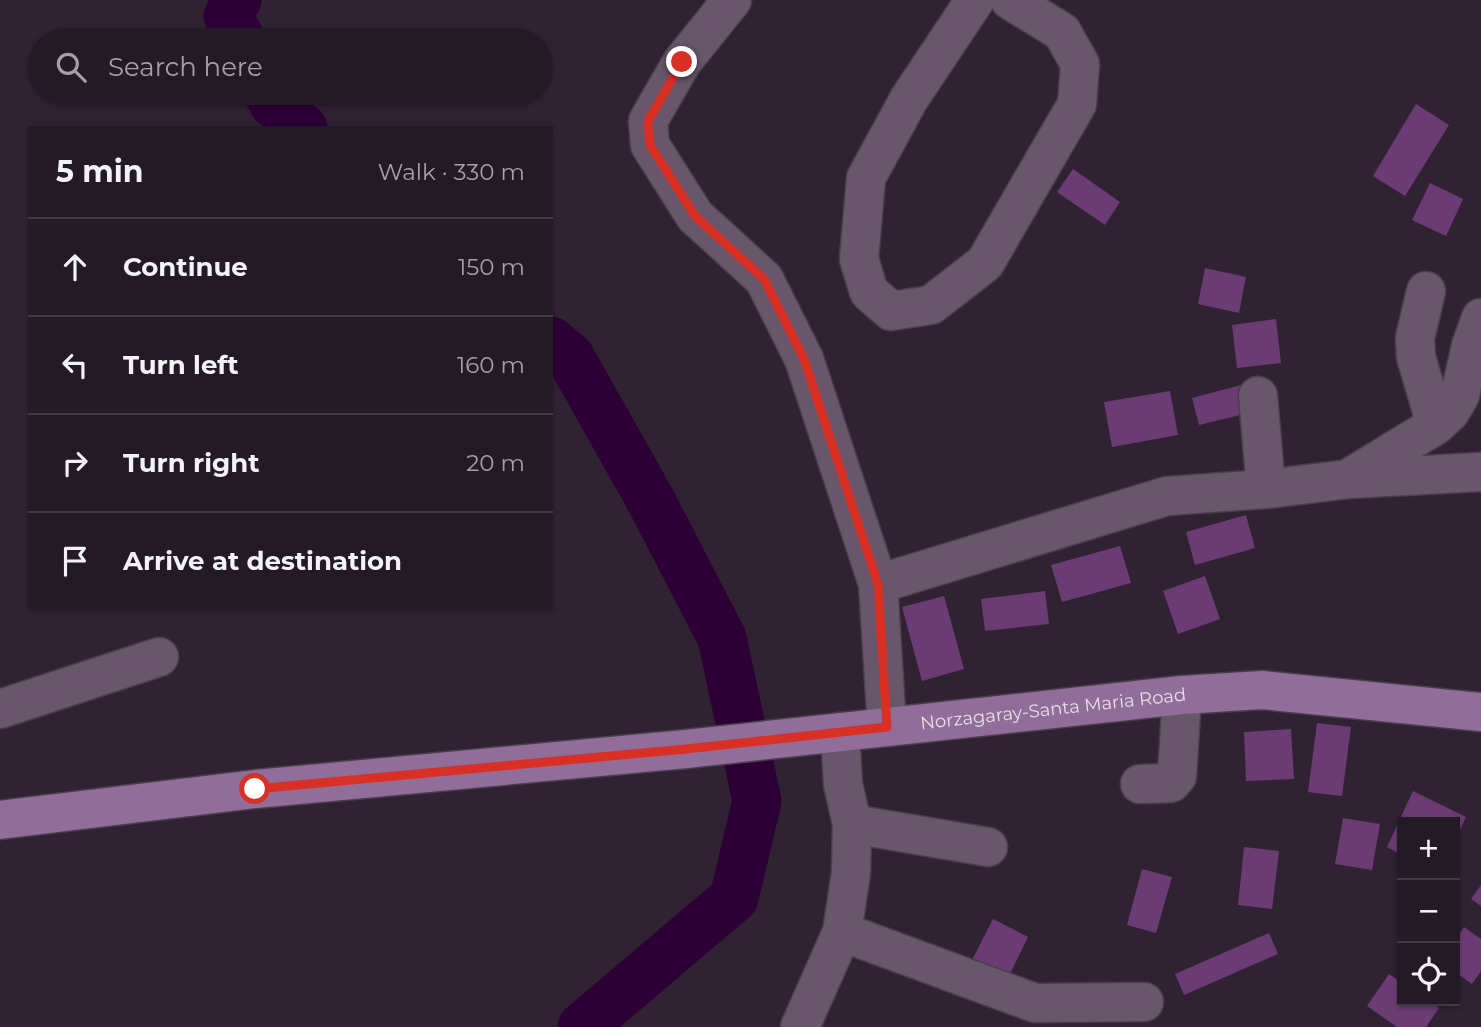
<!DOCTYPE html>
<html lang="en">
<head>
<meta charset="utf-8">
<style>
	:root { --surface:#241a26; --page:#2c232e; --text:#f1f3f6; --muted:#a3a1a7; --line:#413843 }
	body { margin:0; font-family:Montserrat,sans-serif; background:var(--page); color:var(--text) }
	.controls { position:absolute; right:21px; bottom:21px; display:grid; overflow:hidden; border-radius:0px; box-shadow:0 2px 5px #0004 }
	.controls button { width:63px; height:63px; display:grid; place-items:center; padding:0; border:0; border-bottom:2px solid var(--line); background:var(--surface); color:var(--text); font:35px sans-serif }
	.stop { position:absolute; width:21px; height:21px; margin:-16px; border:5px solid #d93025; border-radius:50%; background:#fff }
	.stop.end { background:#d93025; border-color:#fff; box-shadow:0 2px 7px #0008 }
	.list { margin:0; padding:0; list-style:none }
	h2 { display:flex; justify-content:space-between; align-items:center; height:91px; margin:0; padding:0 28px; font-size:30px }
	h2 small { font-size:23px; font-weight:400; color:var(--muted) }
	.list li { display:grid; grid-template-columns:46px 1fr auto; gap:21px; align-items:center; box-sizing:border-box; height:98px; padding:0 28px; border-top:2px solid var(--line) }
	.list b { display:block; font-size:26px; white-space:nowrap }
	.list em { font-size:23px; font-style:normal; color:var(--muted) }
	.icon { flex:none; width:38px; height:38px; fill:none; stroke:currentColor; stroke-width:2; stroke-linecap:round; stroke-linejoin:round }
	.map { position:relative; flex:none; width:1481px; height:1027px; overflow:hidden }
	.search { position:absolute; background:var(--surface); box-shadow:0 2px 5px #0004; left:28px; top:28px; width:525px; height:77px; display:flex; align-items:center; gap:18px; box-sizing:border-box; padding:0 24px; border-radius:38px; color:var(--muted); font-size:26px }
	.panel { position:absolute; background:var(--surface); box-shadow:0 2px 5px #0004; left:28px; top:126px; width:525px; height:483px; border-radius:0px }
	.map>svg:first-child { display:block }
</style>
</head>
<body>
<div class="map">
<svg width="1481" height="1027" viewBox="0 0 1481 1027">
	<rect width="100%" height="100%" fill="#302233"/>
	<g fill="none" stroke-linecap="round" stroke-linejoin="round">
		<path stroke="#2c0035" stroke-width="49" d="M237 0 228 16 241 40
			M268 93 274 104 303 128
			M551 341 570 357 650 499 722 638 757 801 734 898 582 1027"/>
	</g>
	<path fill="#6b3c74" d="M1416 104 1449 125 1405 196 1373 176Z
		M1073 169 1120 202 1105 225 1057 192Z
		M1430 183 1463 199 1446 236 1412 220Z
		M1205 268 1246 277 1239 313 1198 304Z
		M1276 319 1281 363 1237 368 1232 325Z
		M1241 385 1248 413 1199 425 1192 398Z
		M1170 391 1178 435 1112 447 1104 402Z
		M1246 515 1255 548 1195 565 1186 532Z
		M1120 546 1131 583 1062 602 1051 565Z
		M1205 576 1220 619 1178 634 1163 591Z
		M1045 591 1049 624 985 631 981 599Z
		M944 596 964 669 922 681 902 607Z
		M1317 723 1351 727 1342 796 1308 792Z
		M1291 729 1294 779 1246 781 1244 732Z
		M1413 791 1466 817 1455 841V822H1402V855L1387 847Z
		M1343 818 1380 824 1372 870 1335 864Z
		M1244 847 1279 851 1272 909 1238 905Z
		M1142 869 1172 877 1156 933 1127 925Z
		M1481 885V906L1471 899Z
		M993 919 1028 937 1007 980 971 962Z
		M1464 927 1481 939V971L1472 984 1455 972V941Z
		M1269 933 1278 954 1184 995 1175 974Z
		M1389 974 1402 983V1001H1429L1439 1008 1426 1027H1397L1367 1006Z"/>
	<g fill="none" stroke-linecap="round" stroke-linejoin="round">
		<defs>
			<path id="minor" d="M732 0 682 62 648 121 650 145 695 216 764 279 804 359 878 584
				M975 0 909 99 866 178 859 259 869 292 891 311 931 305 985 263 1077 104 1080 64 1062 32 1010 0
				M1426 291 1415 338 1416 357 1436 425
				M1258 396 1266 489
				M1351 477 1436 425 1450 412 1460 395 1471 346 1481 318
				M0 709 159 657
				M887 727 878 584 1167 496 1266 489 1349 479 1481 472
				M840 732 843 784 852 824 851 873 842 932 1035 1003 1144 1002
				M1140 784 1171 783 1177 776 1182 695
				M852 824 988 847
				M800 1027 842 932"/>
			<g id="major">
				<path id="s1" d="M0 820 255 789 686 749 1182 695 1262 690 1481 712"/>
			</g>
		</defs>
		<use href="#minor" stroke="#4a3e4d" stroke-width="41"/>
		<use href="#major" stroke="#4a3e4d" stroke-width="41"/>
		<use href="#minor" stroke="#68576b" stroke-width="38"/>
		<use href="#major" stroke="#916d99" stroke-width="38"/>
	</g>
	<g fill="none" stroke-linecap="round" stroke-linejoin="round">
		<path stroke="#d93025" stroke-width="9" d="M255 789 686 749 887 727 878 584 804 359 764 279 695 216 650 145 648 121 682 62"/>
	</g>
	<g text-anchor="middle" stroke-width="6" stroke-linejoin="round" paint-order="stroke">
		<g font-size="18" fill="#e8deea" stroke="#261829">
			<text dy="6" stroke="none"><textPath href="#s1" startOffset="1059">Norzagaray-Santa Maria Road</textPath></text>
		</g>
	</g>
</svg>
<div class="controls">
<button>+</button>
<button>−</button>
<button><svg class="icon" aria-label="locate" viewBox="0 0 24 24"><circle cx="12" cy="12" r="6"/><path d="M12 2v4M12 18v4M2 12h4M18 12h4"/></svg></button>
</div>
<div class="stop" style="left:255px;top:789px"></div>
<div class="stop end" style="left:682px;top:62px"></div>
<div class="search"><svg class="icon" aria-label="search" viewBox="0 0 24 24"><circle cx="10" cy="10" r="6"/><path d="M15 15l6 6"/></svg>Search here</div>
<section class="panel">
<h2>5 min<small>Walk · 330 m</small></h2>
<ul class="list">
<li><svg class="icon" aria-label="ahead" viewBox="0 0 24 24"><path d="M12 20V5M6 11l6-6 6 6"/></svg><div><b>Continue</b></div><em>150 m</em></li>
<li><svg class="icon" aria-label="left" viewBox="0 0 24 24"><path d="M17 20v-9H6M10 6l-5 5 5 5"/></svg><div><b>Turn left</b></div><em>160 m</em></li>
<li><svg class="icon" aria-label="right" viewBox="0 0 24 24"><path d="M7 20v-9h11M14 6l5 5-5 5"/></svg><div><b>Turn right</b></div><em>20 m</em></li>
<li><svg class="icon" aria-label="arrive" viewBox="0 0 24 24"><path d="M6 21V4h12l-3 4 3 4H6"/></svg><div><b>Arrive at destination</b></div></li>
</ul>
</section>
</div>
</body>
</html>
